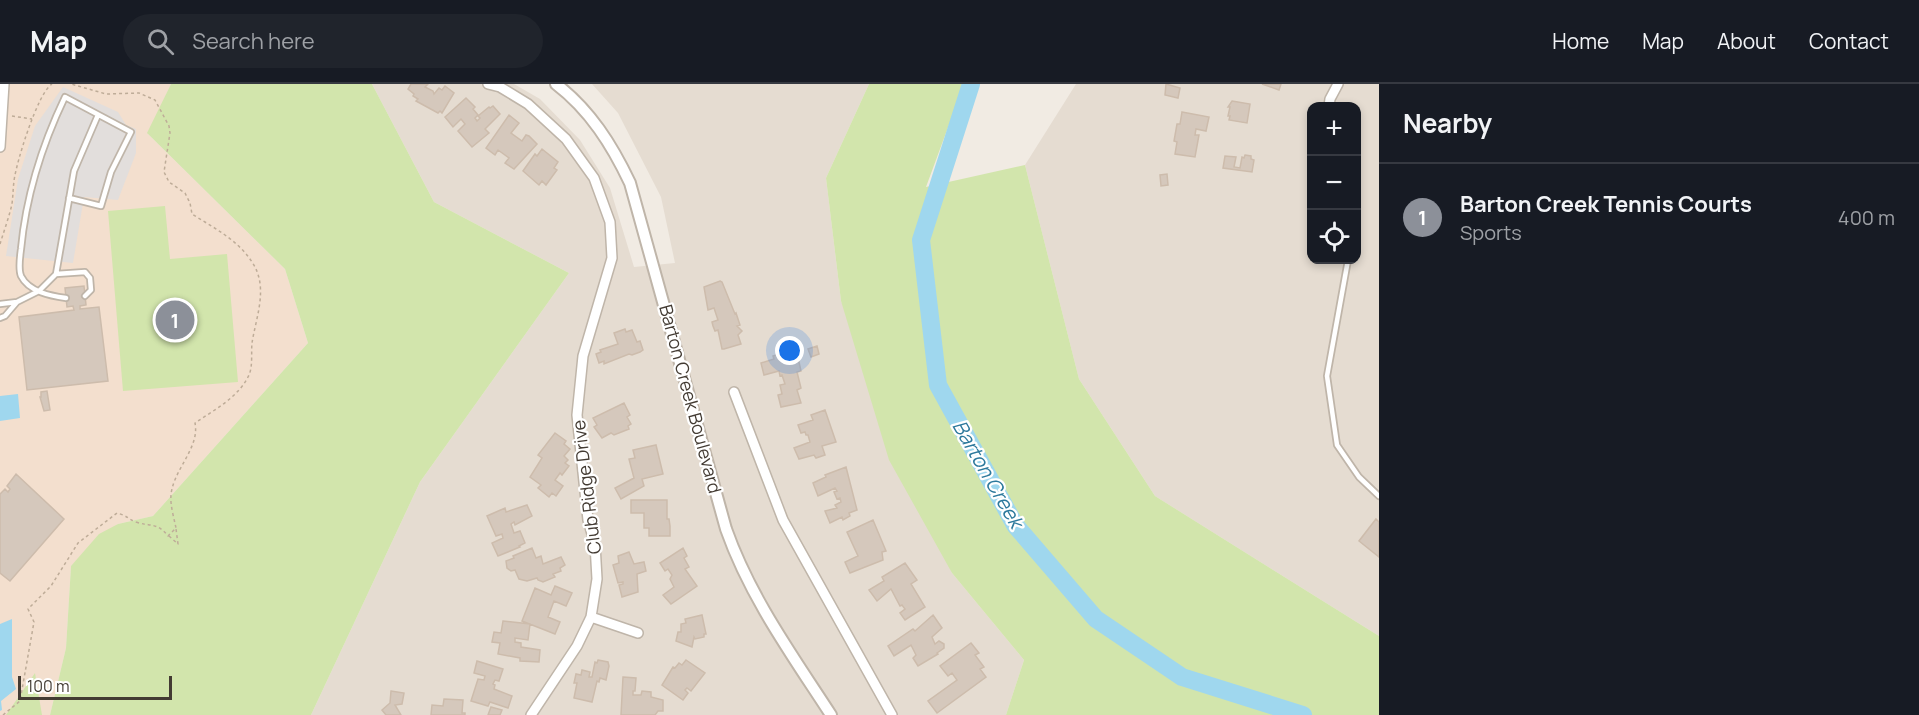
<!DOCTYPE html>
<html lang="en">
<head>
<meta charset="utf-8">
<style>
	:root { --surface:#171b24; --page:#20242c; --text:#f1f3f6; --muted:#9ea1a6; --line:#363941; --accent:#8c9099 }
	body { margin:0; font-family:Manrope,sans-serif; background:var(--page); color:var(--text) }
	.controls { position:absolute; right:18px; top:18px; display:grid; overflow:hidden; border-radius:12px; box-shadow:0 3px 9px #0003 }
	.controls button { width:54px; height:54px; display:grid; place-items:center; padding:0; border:0; border-bottom:2px solid var(--line); background:var(--surface); color:var(--text); font:30px sans-serif }
	.scale { position:absolute; left:18px; bottom:15px; width:154px; box-sizing:border-box; padding-left:6px; border:3px solid #433b33; border-top:0; font-size:16px; line-height:21px; white-space:nowrap; color:#433b33; -webkit-text-stroke:4px #fff; paint-order:stroke }
	.you { position:absolute; left:790px; top:267px; width:21px; height:21px; margin:-15px; border:4px solid #fff; border-radius:50%; background:#1a73e8; box-shadow:0 0 0 9px #1a73e833 }
	.badge { display:grid; place-items:center; width:39px; height:39px; border-radius:50%; background:var(--accent); color:#fff; font-size:20px; font-weight:700 }
	.pin { position:absolute; translate:-50% -50%; border:3px solid #fff; box-shadow:0 2px 6px #0006 }
	.list { margin:0; padding:0; list-style:none }
	h2 { display:flex; justify-content:space-between; align-items:center; height:78px; margin:0; padding:0 24px; font-size:26px }
	h2 small { font-size:20px; font-weight:400; color:var(--muted) }
	.list li { display:grid; grid-template-columns:39px 1fr auto; gap:18px; align-items:center; box-sizing:border-box; height:108px; padding:0 24px; border-top:2px solid var(--line) }
	.list b { display:block; font-size:22px; white-space:nowrap }
	.list p { margin:0; font-size:20px; white-space:nowrap; color:var(--muted) }
	.list em { font-size:20px; font-style:normal; color:var(--muted) }
	.icon { flex:none; width:33px; height:33px; fill:none; stroke:currentColor; stroke-width:2; stroke-linecap:round; stroke-linejoin:round }
	.map { position:relative; flex:none; width:1379px; height:631px; overflow:hidden }
	header { display:flex; align-items:center; gap:36px; box-sizing:border-box; height:84px; padding:0 30px; background:var(--surface); border-bottom:2px solid var(--line) }
	header strong { font-size:28px }
	nav { display:flex; gap:33px; margin-inline-start:auto; font-size:21px }
	.search { width:420px; height:54px; background:var(--page); display:flex; align-items:center; gap:15px; box-sizing:border-box; padding:0 21px; border-radius:33px; color:var(--muted); font-size:22px }
	main { display:flex }
	aside { flex:1; background:var(--surface) }
	.map>svg:first-child { display:block }
</style>
</head>
<body>
<header>
<strong>Map</strong>
<div class="search"><svg class="icon" aria-label="search" viewBox="0 0 24 24"><circle cx="10" cy="10" r="6"/><path d="M15 15l6 6"/></svg>Search here</div>
<nav><a>Home</a><a>Map</a><a>About</a><a>Contact</a></nav>
</header>
<main>
<div class="map">
<svg width="1379" height="631" viewBox="0 0 1379 631">
	<rect width="100%" height="100%" fill="#f1ebe3"/>
	<path fill="#e5dcd1" fill-rule="evenodd" d="M372 0H514L540 15 580 56 610 104 634 183 675 179 661 113 618 29 592 0H869L826 94 841 217 952 489 1024 576 1006 631H311L420 398 569 189 434 118Z
		M1076 0H1379V552L1155 412 1079 295 1025 81ZM1312 22H1356V176H1312Z"/>
	<path fill="#f3dfce" d="M0 0H171L148 50 285 185 308 259 153 432 118 440 71 482 66 564 50 631H0Z"/>
	<path fill="#d2e5ac" d="M171 0H372L434 118 569 189 420 398 311 631H50L66 564 71 482 99 450 118 440 153 432 308 259 285 185 147 49Z
		M869 0H964L926 103 1025 81 1079 295 1155 412 1379 552V631H1006L1024 576 952 489 889 376 841 217 826 94Z
		M165 122 170 175 227 170 238 298 123 307 108 127Z
		M35 589 42 631H6Z"/>
	<path fill="#e2dedc" d="M63 3 118 28 126 41 136 45V69L118 116 84 113 73 179 6 172 18 95 35 42Z"/>
	<path fill="#9fd7ee" d="M18 310 20 334 0 337V312Z
		M12 535V593L16 605 1 617 2 626 0 627V540Z"/>
	<g fill="none" stroke-linecap="round" stroke-linejoin="round">
		<path stroke="#9fd7ee" stroke-width="18" d="M971 0 921 156 938 301 1015 441 1096 535 1182 593 1303 631"/>
	</g>
	<path fill="#d5c8bc" stroke="#cdbcac" stroke-width="1.5" d="M411 0H428L425 3 433 7 434 10 439 4 442 6 445 2 454 9 442 29 440 27 438 29 416 17 418 15 413 12 414 10 408 5Z
		M1166 0 1180 4 1178 14 1165 11Z
		M1262 0H1281L1279 6Z
		M466 14 475 23 473 25 478 31 475 34 477 37 480 34 478 32 489 23 490 24 493 22 500 30 485 45 489 49 472 63 458 47 465 40 461 35 453 43 445 33Z
		M1232 17 1250 20 1247 39 1229 36 1230 32H1228L1230 23H1228Z
		M1182 28 1209 33 1206 47 1196 45 1195 51H1199L1195 73 1175 70 1177 58 1174 57 1177 40H1180Z
		M509 31 519 39 511 49 522 57 526 51 529 52 537 60 514 85 505 79 509 74 498 66 495 71 486 64Z
		M542 65 558 78 554 84 557 86 546 101 542 97 539 101 523 87 535 70 537 72Z
		M1245 71 1251 72V75L1254 76 1252 88 1223 84 1225 72 1236 73 1234 83 1240 84 1242 73 1244 74Z
		M1167 90 1168 101 1161 102 1160 91Z
		M720 197 722 198 735 230 736 229 740 241 737 242 742 247 738 251 741 260 724 265H722L718 246 715 247 713 242 712 238 718 236 714 224 708 226 704 203Z
		M84 202 86 221 80 222V225L99 223 108 297 27 306 19 233 74 226 73 222 67 223 65 204Z
		M625 245 626 248 632 246 637 258 640 257 643 266 640 268 632 271 629 270 604 280V277L599 279 596 270 601 268 600 266 618 260 614 249Z
		M817 262 819 270 811 273 808 265Z
		M796 265 801 287 797 288 801 304 797 306 801 319 781 323 778 311 782 310 780 301 785 300 782 291 780 292 779 287 764 291 761 279 774 275 773 272Z
		M47 307 50 326 44 327 40 313H41V308Z
		M624 319 630 331 627 333 631 340 628 342 629 345 614 351 611 349 602 354 594 343 597 341 593 334Z
		M825 326 836 358 822 362 825 371 816 374 814 371 799 375 794 364 810 358 808 351H806L805 348 801 349 798 341 813 336 811 331Z
		M555 349 566 357 564 360 570 365 564 372 568 376 565 379 569 382 562 391 560 389 555 396 563 402 556 412 552 409 549 413 538 404 541 401 530 393 542 374 538 371Z
		M656 361 663 390 642 395 644 402 621 415 615 404 634 394 629 375 635 374 633 366Z
		M846 383 857 426 849 429 850 432 843 436 842 433 830 439 825 427 837 424 835 421 841 418 840 414 837 415 834 408 837 407 835 404 818 412 813 399 826 393 825 391Z
		M16 390 64 435 10 497 0 489V410L5 405 8 408 10 405 7 402Z
		M631 416H667V435H669L670 442V452H649V444H644V429H631Z
		M527 421 532 432 515 441 514 438 511 440 514 449 520 447 525 459 519 462 520 463 498 472 492 459 503 454 502 450 496 452 487 432 505 424 506 428Z
		M1376 435 1379 438V473L1359 457Z
		M873 436 886 467 882 468 883 476 850 489 845 478 858 472 847 448Z
		M532 464 536 474 541 472 543 480 561 473 565 481 560 484 561 487 553 490 555 493 543 498 538 496 537 494 527 497 519 495 515 486 511 487 507 484 506 477 514 474 513 472Z
		M683 464 687 472 684 474 689 483 685 485 697 502 671 520 663 511 674 503 670 495 672 491 668 485 665 487 660 479Z
		M629 468 634 480 644 478 646 487 637 490 638 508 622 513 619 501 623 500V498L618 499 613 481 619 479 618 472Z
		M905 479 917 496 911 500 925 523 905 536 900 529 905 525 902 521 900 522 891 505 877 517 869 506 884 497 882 493Z
		M555 502 572 509 566 522 554 517 548 533 560 538 555 550 522 537 535 504 551 511Z
		M702 531 706 550H704V553L695 555 694 553 692 563 676 557 678 548H681V540L686 539 685 535Z
		M933 531 942 544 932 553 935 560 939 557 944 560V564L937 569 938 570 918 582 913 574 916 571 911 561 894 572 888 562 913 545 915 547Z
		M503 537 530 540 528 556 515 554V558L521 559V563L540 566 539 578 520 577V574L498 570 500 559 492 558 494 548 501 549Z
		M971 559 979 569 975 571 984 583 980 585 986 593 937 629 928 617 957 596 952 589 948 592 940 582Z
		M598 576 608 578 609 582 606 596 600 594 599 598 597 597 592 618 574 614 577 599H574L576 590 581 591 582 586 590 588 589 593H592L595 578 597 579Z
		M686 576 705 589 691 607 687 604 685 606 688 609 683 616 662 601 673 583 675 584 679 579 682 581Z
		M477 577 503 585 499 597 495 596 493 600 495 601 494 605 512 612 508 624 490 618 488 622 471 617 478 595 484 596 485 592 474 589Z
		M623 593 636 594 635 607H633V611H641L642 607 651 608V613L663 616V627H658L655 631H621Z
		M391 607 404 609 402 620 395 621 401 631H386L382 626 390 619Z
		M444 615 463 616 462 629H465V631H431L432 621 443 622Z
		M491 623 502 626 500 631H488Z"/>
	<g fill="none" stroke-linecap="round" stroke-linejoin="round">
		<defs>
			<path id="service" d="M1348 176 1327 292 1337 361 1359 393 1379 412
				M56 190 85 188 90 194 91 206 85 212
				M66 214C51 212 29 208 21 192 18 185 20 173 21 165 26 112 42 61 65 13L131 48 111 88 101 122 69 114
				M0 220 17 218
				M0 234 5 232 17 218 39 207 56 190 74 87 98 31"/>
			<path id="minor" d="M488 0 500 3 528 20 566 55 594 94 610 138 612 174 583 272 577 331 588 436 595 460 597 495 591 533 577 562 531 631
				M1329 22 1330 15 1338 0
				M0 63 4 0
				M734 308 783 436 892 631
				M591 533 638 549"/>
			<path id="tertiary" d="M556 0C590 26 612 61 630 99L726 445C750 513 792 571 831 631"/>
		</defs>
		<use href="#service" stroke="#bfb5a9" stroke-width="8"/>
		<use href="#minor" stroke="#bfb5a9" stroke-width="12"/>
		<use href="#tertiary" stroke="#bfb5a9" stroke-width="14"/>
		<path stroke="#beac98" stroke-width="1.5" stroke-dasharray="3 3" stroke-linecap="butt" d="M12 32 32 35
			M0 160C4 147 9 133 12 120 13 112 13 105 14 97 16 79 38 8 52 0
			M169 452 178 460 176 445
			M3 631 20 617 34 538 28 525 51 502 78 459 117 429C128 432 128 435 136 438 151 443 157 438 168 452L176 444C174 434 170 421 171 411 173 386 200 364 195 339 214 326 239 313 249 291 253 282 251 268 252 259 256 233 269 203 252 178 238 156 214 144 192 130L190 119 185 109 169 98 164 88 170 49 169 42 155 16 139 9 106 10 71 0"/>
		<use href="#service" stroke="#fff" stroke-width="4.5"/>
		<use href="#minor" stroke="#fff" stroke-width="9"/>
		<use href="#tertiary" stroke="#fff" stroke-width="10"/>
	</g>
	<g text-anchor="middle" stroke-width="4.5" stroke-linejoin="round" paint-order="stroke">
		<g font-size="18" fill="#433b33" stroke="#fff">
			<text transform="translate(690 315) rotate(75)" y="6">Barton Creek Boulevard</text>
			<text transform="translate(587 403) rotate(-97)" y="6">Club Ridge Drive</text>
		</g>
		<g font-size="20" font-style="italic" fill="#2d799c" stroke="#fff">
			<text transform="translate(988 390) rotate(60)" y="7">Barton Creek</text>
		</g>
	</g>
</svg>
<div class="controls">
<button>+</button>
<button>−</button>
<button><svg class="icon" aria-label="locate" viewBox="0 0 24 24"><circle cx="12" cy="12" r="6"/><path d="M12 2v4M12 18v4M2 12h4M18 12h4"/></svg></button>
</div>
<div class="scale">100 m</div>
<div class="you"></div>
<div class="pin badge" style="left:175px;top:236px">1</div>
</div>
<aside>
<h2>Nearby<small></small></h2>
<ul class="list">
<li><span class="badge">1</span><div><b>Barton Creek Tennis Courts</b><p>Sports</p></div><em>400 m</em></li>
</ul>
</aside>
</main>
</body>
</html>
